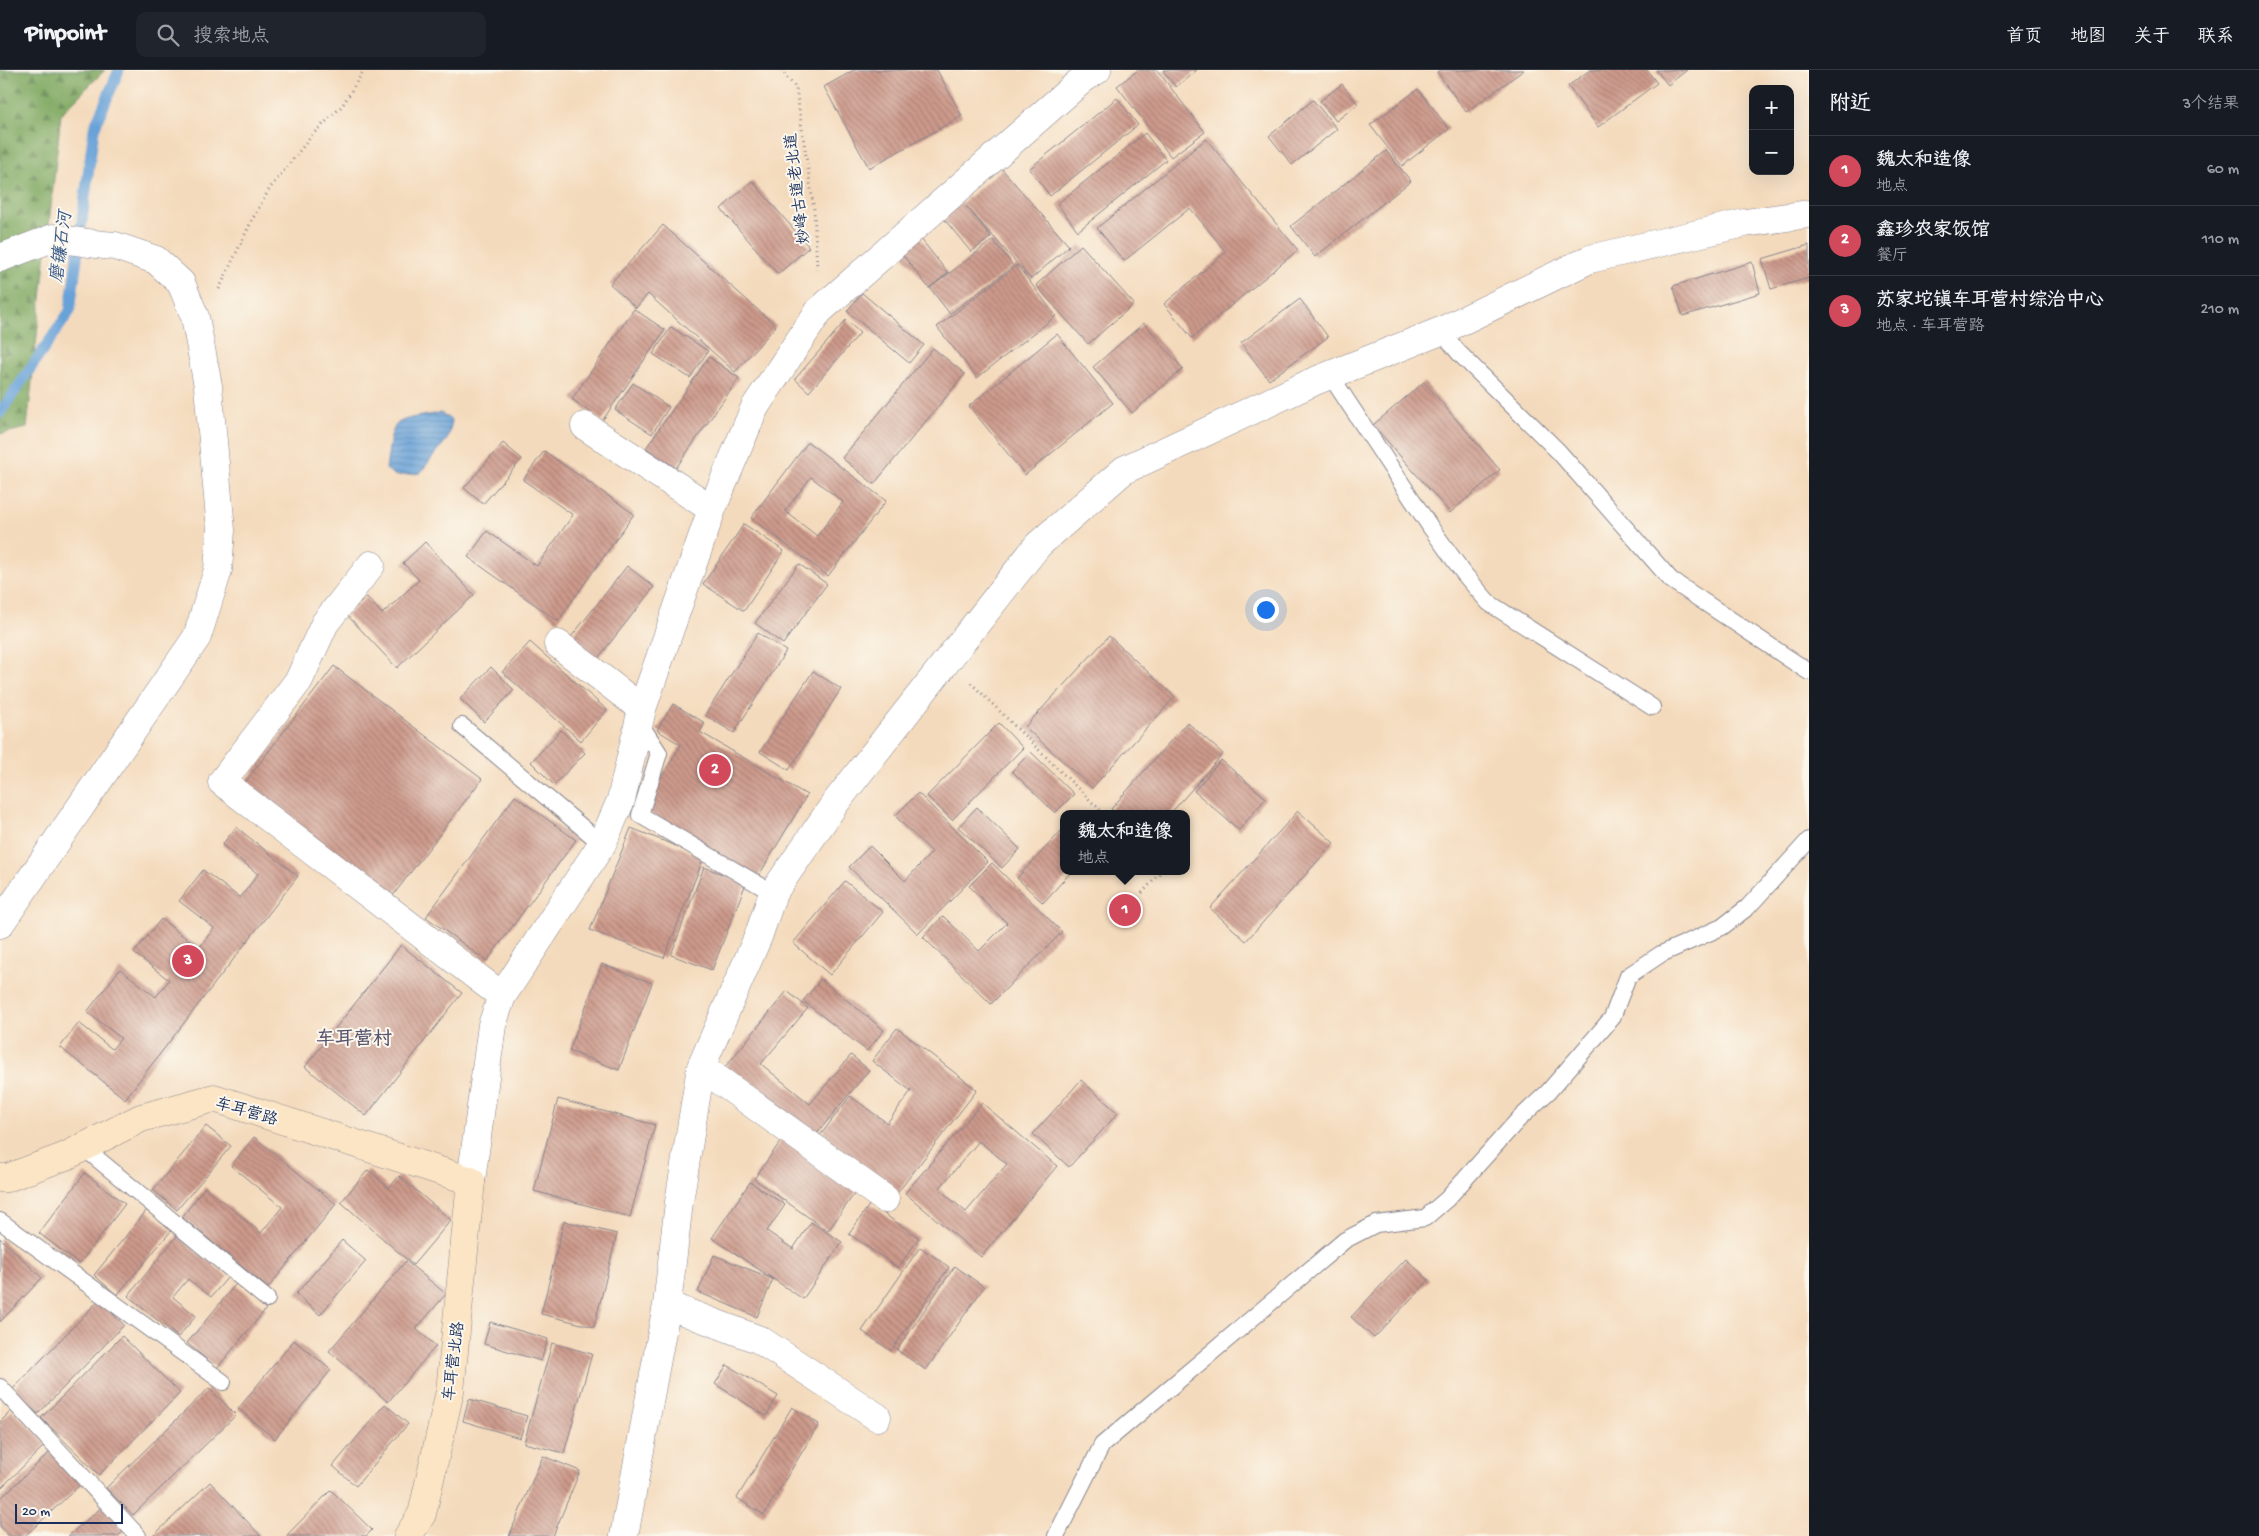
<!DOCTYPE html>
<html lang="zh">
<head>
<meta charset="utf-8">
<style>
	:root { --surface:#171b24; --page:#20242c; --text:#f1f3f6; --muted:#9ea1a6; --line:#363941; --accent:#d1495b }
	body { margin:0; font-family:"Gochi Hand","LXGW WenKai TC",sans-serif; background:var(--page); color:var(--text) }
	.controls { position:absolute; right:15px; top:15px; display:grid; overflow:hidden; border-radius:10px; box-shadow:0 5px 20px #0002 }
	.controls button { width:45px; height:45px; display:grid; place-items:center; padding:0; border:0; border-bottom:1px solid var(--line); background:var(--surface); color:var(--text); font:25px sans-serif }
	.scale { position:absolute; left:15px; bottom:12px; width:108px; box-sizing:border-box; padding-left:5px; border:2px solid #1b2f5e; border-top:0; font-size:14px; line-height:18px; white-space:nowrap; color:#1b2f5e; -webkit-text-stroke:4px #fbf7ec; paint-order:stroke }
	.you { position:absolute; left:1265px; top:539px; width:18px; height:18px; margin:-12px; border:4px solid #fff; border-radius:50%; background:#1a73e8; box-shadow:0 0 0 8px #1a73e833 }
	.badge { display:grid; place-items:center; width:32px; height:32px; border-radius:50%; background:var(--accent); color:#fff; font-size:16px; font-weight:700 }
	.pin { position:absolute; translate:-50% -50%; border:2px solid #fff; box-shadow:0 1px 5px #0006 }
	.popup { position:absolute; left:1060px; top:740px; width:130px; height:65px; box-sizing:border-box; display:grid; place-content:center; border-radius:10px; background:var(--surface); filter:drop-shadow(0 1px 4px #0005); font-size:16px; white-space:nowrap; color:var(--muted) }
	.popup b { font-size:19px; color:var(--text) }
	.popup::after { content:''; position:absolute; left:50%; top:100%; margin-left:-10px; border:10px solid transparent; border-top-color:var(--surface) }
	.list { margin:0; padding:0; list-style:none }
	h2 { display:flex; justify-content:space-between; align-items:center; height:65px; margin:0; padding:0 20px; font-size:21px }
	h2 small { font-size:16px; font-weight:400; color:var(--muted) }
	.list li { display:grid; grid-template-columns:32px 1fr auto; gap:15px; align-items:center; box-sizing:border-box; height:70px; padding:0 20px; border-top:1px solid var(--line) }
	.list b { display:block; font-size:19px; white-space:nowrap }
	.list p { margin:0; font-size:16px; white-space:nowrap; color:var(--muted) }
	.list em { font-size:16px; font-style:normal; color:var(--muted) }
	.icon { flex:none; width:28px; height:28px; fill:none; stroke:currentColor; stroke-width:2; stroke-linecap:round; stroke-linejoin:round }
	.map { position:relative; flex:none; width:1809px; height:1466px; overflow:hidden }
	header { display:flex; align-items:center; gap:30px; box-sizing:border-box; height:70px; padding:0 25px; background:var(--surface); border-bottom:1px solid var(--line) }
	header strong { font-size:24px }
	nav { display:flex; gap:28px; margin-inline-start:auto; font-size:18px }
	.search { width:350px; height:45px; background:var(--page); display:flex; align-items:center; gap:12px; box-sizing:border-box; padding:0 18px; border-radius:10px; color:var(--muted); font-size:19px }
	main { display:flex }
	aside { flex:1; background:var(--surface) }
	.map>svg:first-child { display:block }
</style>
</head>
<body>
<header>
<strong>Pinpoint</strong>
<div class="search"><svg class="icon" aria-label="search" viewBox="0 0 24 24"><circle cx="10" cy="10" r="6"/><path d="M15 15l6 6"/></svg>搜索地点</div>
<nav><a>首页</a><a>地图</a><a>关于</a><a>联系</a></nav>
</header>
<main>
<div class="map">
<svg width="1809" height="1466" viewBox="0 0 1809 1466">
	<defs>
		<pattern id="forest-firs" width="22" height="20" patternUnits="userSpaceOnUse" patternTransform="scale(1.25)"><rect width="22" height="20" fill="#7ea860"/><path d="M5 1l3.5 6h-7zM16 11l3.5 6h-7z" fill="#668952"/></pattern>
		<pattern id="water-rules" width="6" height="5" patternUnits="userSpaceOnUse" patternTransform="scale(1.25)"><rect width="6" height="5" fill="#69a2d8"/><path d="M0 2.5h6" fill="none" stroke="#5684b2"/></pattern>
		<pattern id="building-back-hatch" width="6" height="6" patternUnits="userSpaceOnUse" patternTransform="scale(1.25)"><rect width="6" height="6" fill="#cd9a8b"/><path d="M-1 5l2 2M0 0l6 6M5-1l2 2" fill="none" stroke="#a67e75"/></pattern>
	</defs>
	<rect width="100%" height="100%" fill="#fbf7ec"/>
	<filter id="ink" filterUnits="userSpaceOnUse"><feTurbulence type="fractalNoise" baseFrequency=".02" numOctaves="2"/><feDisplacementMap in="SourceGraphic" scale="10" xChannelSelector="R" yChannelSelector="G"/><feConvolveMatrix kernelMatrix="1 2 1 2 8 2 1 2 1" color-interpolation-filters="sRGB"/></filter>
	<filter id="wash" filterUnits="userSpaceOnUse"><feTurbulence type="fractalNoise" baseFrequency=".0096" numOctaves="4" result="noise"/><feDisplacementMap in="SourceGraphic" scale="20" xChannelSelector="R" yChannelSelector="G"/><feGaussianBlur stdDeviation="1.12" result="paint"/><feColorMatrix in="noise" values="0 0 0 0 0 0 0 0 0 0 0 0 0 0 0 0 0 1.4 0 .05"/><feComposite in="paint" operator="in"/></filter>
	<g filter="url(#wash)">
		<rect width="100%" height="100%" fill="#f4dabc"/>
		<path fill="url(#forest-firs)" stroke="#4c6c5f" d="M0 0H105L61 44 27 358 0 364Z"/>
		<path fill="url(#water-rules)" stroke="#42689b" d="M441 343 452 351 448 368 420 403 396 406 386 399C394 346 388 352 441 343Z"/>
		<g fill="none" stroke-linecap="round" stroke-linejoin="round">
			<path stroke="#69a2d8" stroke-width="11" d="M0 343 70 241 94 59 119 0"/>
		</g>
		<g id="blocks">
			<path fill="url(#building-back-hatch)" fill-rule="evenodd" d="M854 0H937L962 46 869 98 824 17Z
				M1138 0H1157L1205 62 1171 87 1117 16Z
				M1163 0H1197L1176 17Z
				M1439 0H1524L1466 42 1437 2Z
				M1590 0H1647L1657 13 1598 57 1568 16Z
				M1656 0H1687L1668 15Z
				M1342 14 1358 34 1336 51 1320 31Z
				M1418 19 1449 59 1402 96 1370 55Z
				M1117 28 1138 55 1050 126 1029 99Z
				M1313 30 1337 59 1292 95 1269 66Z
				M1145 63 1166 90 1078 161 1057 134Z
				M1206 69 1298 180 1192 268 1164 234 1226 182 1190 138 1124 191 1097 158Z
				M1386 81 1411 111 1315 187 1291 156Z
				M1002 99 1069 176 1031 209 966 136 991 167 971 182 940 144 963 132Z
				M752 111 809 177 778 204 721 139Z
				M663 155 776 256 735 302 648 224 636 238 610 214Z
				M917 164 948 203 929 218 898 179Z
				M993 170 1013 196 950 244 930 218Z
				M1081 175 1134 234 1088 274 1036 215Z
				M1809 175V208L1771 219 1762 189Z
				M1752 192 1760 223 1683 246 1673 216Z
				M1017 195 1056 246 977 308 937 257Z
				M862 223 924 275 909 293 847 241Z
				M1300 229 1328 267 1269 310 1241 273Z
				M634 239 665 260 602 351 572 329Z
				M846 250 860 263 809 322 795 309Z
				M1144 253 1183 299 1132 343 1093 297Z
				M671 257 708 281 690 308 653 284Z
				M1057 264 1113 333 1025 405 969 336Z
				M933 278 965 304 874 414 842 388Z
				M709 287 739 308 676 398 646 378Z
				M1424 312 1500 400 1450 443 1373 355Z
				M633 313 669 337 652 364 615 340Z
				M808 372 886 431 828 506 751 448ZM811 407 843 432 817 466 785 441Z
				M503 373 522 389 483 434 464 418Z
				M544 381 634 444 558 551 468 487 487 461 537 496 573 445 523 410Z
				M744 454 784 481 744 541 703 514Z
				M425 472 474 525 397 598 347 545 367 527 382 544 419 510 403 493Z
				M799 494 827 514 783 574 755 553Z
				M627 496 654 517 595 592 568 571Z
				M758 563 786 581 734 663 705 645Z
				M1109 566 1175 627 1092 718 1025 657Z
				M530 572 607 640 581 671 502 602Z
				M334 596 482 709 391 828 243 715Z
				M491 597 514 620 484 652 460 629Z
				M813 601 841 619 789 700 760 682Z
				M673 634 705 653 700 662 807 725 758 807 642 738 681 675 657 660Z
				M1187 652 1223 684 1170 744H1117L1111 739Z
				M999 653 1023 678 952 750 927 726Z
				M561 660 585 683 554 715 531 692Z
				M1031 682 1074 724 1055 743 1012 701Z
				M1221 690 1266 728 1239 760 1194 721Z
				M918 723 988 792 918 864 849 797 870 776 905 811 932 782 895 746Z
				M515 726 576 770 487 891 426 847Z
				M977 737 1020 779 1002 798 958 757Z
				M1298 741 1334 773 1246 871 1210 838Z
				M236 757 298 806 125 1029 60 977 79 953 112 979 121 968 87 942 120 899 156 927 169 910 134 883 161 849 199 878 214 858 179 831 203 800 240 828 258 804 222 775Z
				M631 758 704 787 664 888 590 860Z
				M1064 758V801H1072L1043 833 1017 808Z
				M992 793 1062 862 991 934 923 867 943 846 979 881 1007 853 969 816Z
				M704 797 746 813 712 900 671 885Z
				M845 811 883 842 830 905 793 873Z
				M401 875 462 923 366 1046 305 997Z
				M602 894 652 913 619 1000 569 981Z
				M821 909 884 960 867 981 803 931Z
				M787 921 808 938 761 994 810 1034 851 985 869 1000 810 1072 722 1001Z
				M897 958 977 1020 895 1126 819 1067 850 1026 887 1053 911 1021 872 991Z
				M1081 1010 1118 1043 1069 1097 1033 1064Z
				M558 1029 655 1055 630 1147 534 1121Z
				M982 1033 1057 1096 981 1187 905 1123ZM979 1071 1007 1094 966 1142 939 1119Z
				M206 1056 231 1076 177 1140 153 1120Z
				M254 1067 336 1134 268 1218 182 1147 205 1117 261 1163 282 1137 231 1096Z
				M783 1068 857 1120 828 1161 754 1109Z
				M368 1100 389 1118 399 1106 451 1150 413 1195 341 1132Z
				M85 1103 125 1134 79 1194 39 1163Z
				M750 1112 785 1135 767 1161 793 1179 811 1152 842 1172 803 1229 712 1168Z
				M870 1134 919 1168 898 1198 849 1164Z
				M147 1140 171 1161 117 1225 94 1205Z
				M564 1151 617 1164 594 1257 541 1244Z
				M177 1166 228 1207 211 1227 188 1209 173 1227 196 1246 178 1267 128 1226Z
				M0 1168 42 1208 0 1252Z
				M342 1170 366 1191 320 1245 296 1224Z
				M920 1177 949 1197 891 1281 862 1261Z
				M714 1185 773 1209 757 1247 698 1222Z
				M1406 1189 1429 1210 1374 1268 1351 1247Z
				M406 1191 446 1224 416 1259 436 1276 388 1332 329 1281Z
				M955 1196 984 1217 926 1300 897 1280Z
				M236 1214 266 1239 217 1298 187 1273Z
				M99 1230 124 1255 38 1344 12 1320Z
				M490 1252 548 1269 541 1291 484 1274Z
				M122 1266 180 1323 99 1405 41 1348Z
				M294 1270 331 1300 275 1369 238 1339Z
				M552 1273 592 1284 564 1383 524 1373Z
				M727 1295 778 1326 766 1346 715 1314Z
				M209 1318 236 1345 133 1445 106 1418Z
				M469 1329 527 1346 520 1368 463 1351Z
				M385 1334 408 1354 356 1416 333 1396Z
				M792 1337 819 1354 764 1445 737 1428Z
				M12 1340 46 1374 0 1419V1352Z
				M52 1380 82 1413 25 1466H9L0 1456V1429Z
				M543 1386 580 1401 553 1466H509Z
				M210 1412 261 1466H153Z
				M331 1420 372 1460 366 1466H286Z
				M103 1436 124 1461 118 1466H68Z"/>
		</g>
	</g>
	<g filter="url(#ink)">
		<use href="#blocks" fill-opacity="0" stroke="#88848d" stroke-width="1"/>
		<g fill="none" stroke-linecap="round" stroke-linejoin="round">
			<defs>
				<path id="lane" d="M1441 261 1459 283 1559 382 1671 510 1809 602
					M1330 305 1431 458 1465 505 1489 533 1652 637
					M639 652 659 683 640 745 773 823
					M462 656 602 774
					M83 1077 267 1229
					M0 1151 223 1312
					M0 1317 138 1466
					M1056 1466 1102 1375 1345 1170 1376 1154 1425 1148 1447 1129 1518 1050 1548 1022 1612 948 1628 906 1661 884 1722 857 1748 837 1809 770"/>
				<path id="street" d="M0 188 53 168 103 175 115 176 156 190 181 213 195 247 208 316 221 460 218 500 197 567 0 854
					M585 356 712 439
					M371 495 325 553 299 610 222 712 502 926
					M558 574 642 639
					M701 997 885 1129
					M471 1111 492 955 502 926 602 774 621 730 642 639 712 439 755 337 819 241 1083 9 1097 0
					M667 1235 760 1270 877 1347
					M624 1466 667 1235 679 1132 701 997 758 867 773 823 836 732 1038 475 1124 400 1315 311 1441 261 1590 189 1745 153 1809 144"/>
				<path id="secondary" d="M0 1108H7L66 1086 141 1048 214 1028 471 1111 450 1321 422 1444 408 1466"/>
			</defs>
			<use href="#lane" stroke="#88848d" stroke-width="18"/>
			<use href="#street" stroke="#88848d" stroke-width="29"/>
			<use href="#secondary" stroke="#88848d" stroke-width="29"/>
			<path stroke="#88848d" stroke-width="3" stroke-dasharray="1 4" stroke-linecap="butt" d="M781 0 796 18 814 140 817 200
				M219 219 253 148 270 118 313 64 342 36 364 0
				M971 613 1104 744
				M1142 823 1162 801"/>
			<use href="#lane" stroke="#fff" stroke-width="16"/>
			<use href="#street" stroke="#fff" stroke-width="28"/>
			<use href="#secondary" stroke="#fce5c4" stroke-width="28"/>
		</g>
	</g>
	<g text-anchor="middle" stroke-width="4" stroke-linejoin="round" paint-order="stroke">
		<g font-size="16" fill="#1b2f5e" stroke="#fbf7ec">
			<text transform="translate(796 119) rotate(-97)" y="6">妙峰古道老北道</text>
			<text transform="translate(247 1040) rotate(16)" y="6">车耳营路</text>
			<text transform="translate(452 1291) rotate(-83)" y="6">车耳营北路</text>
		</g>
		<g font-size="18" font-style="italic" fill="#365789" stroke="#fbf7ec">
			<text transform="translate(60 177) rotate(-83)" y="6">磨镰石河</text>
		</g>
		<g font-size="19" font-weight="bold" fill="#59546e" stroke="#fbf7ec">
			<text x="354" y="974">车耳营村</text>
		</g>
	</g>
</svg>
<div class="controls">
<button>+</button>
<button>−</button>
</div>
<div class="scale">20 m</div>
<div class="you"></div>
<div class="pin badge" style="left:1125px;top:840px">1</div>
<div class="popup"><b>魏太和造像</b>地点</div>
<div class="pin badge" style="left:715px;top:700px">2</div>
<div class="pin badge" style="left:188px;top:891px">3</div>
</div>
<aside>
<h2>附近<small>3个结果</small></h2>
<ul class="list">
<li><span class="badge">1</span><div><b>魏太和造像</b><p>地点</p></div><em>60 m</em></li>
<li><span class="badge">2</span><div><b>鑫珍农家饭馆</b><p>餐厅</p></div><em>110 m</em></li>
<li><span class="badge">3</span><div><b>苏家坨镇车耳营村综治中心</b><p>地点 · 车耳营路</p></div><em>210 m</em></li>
</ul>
</aside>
</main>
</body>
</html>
